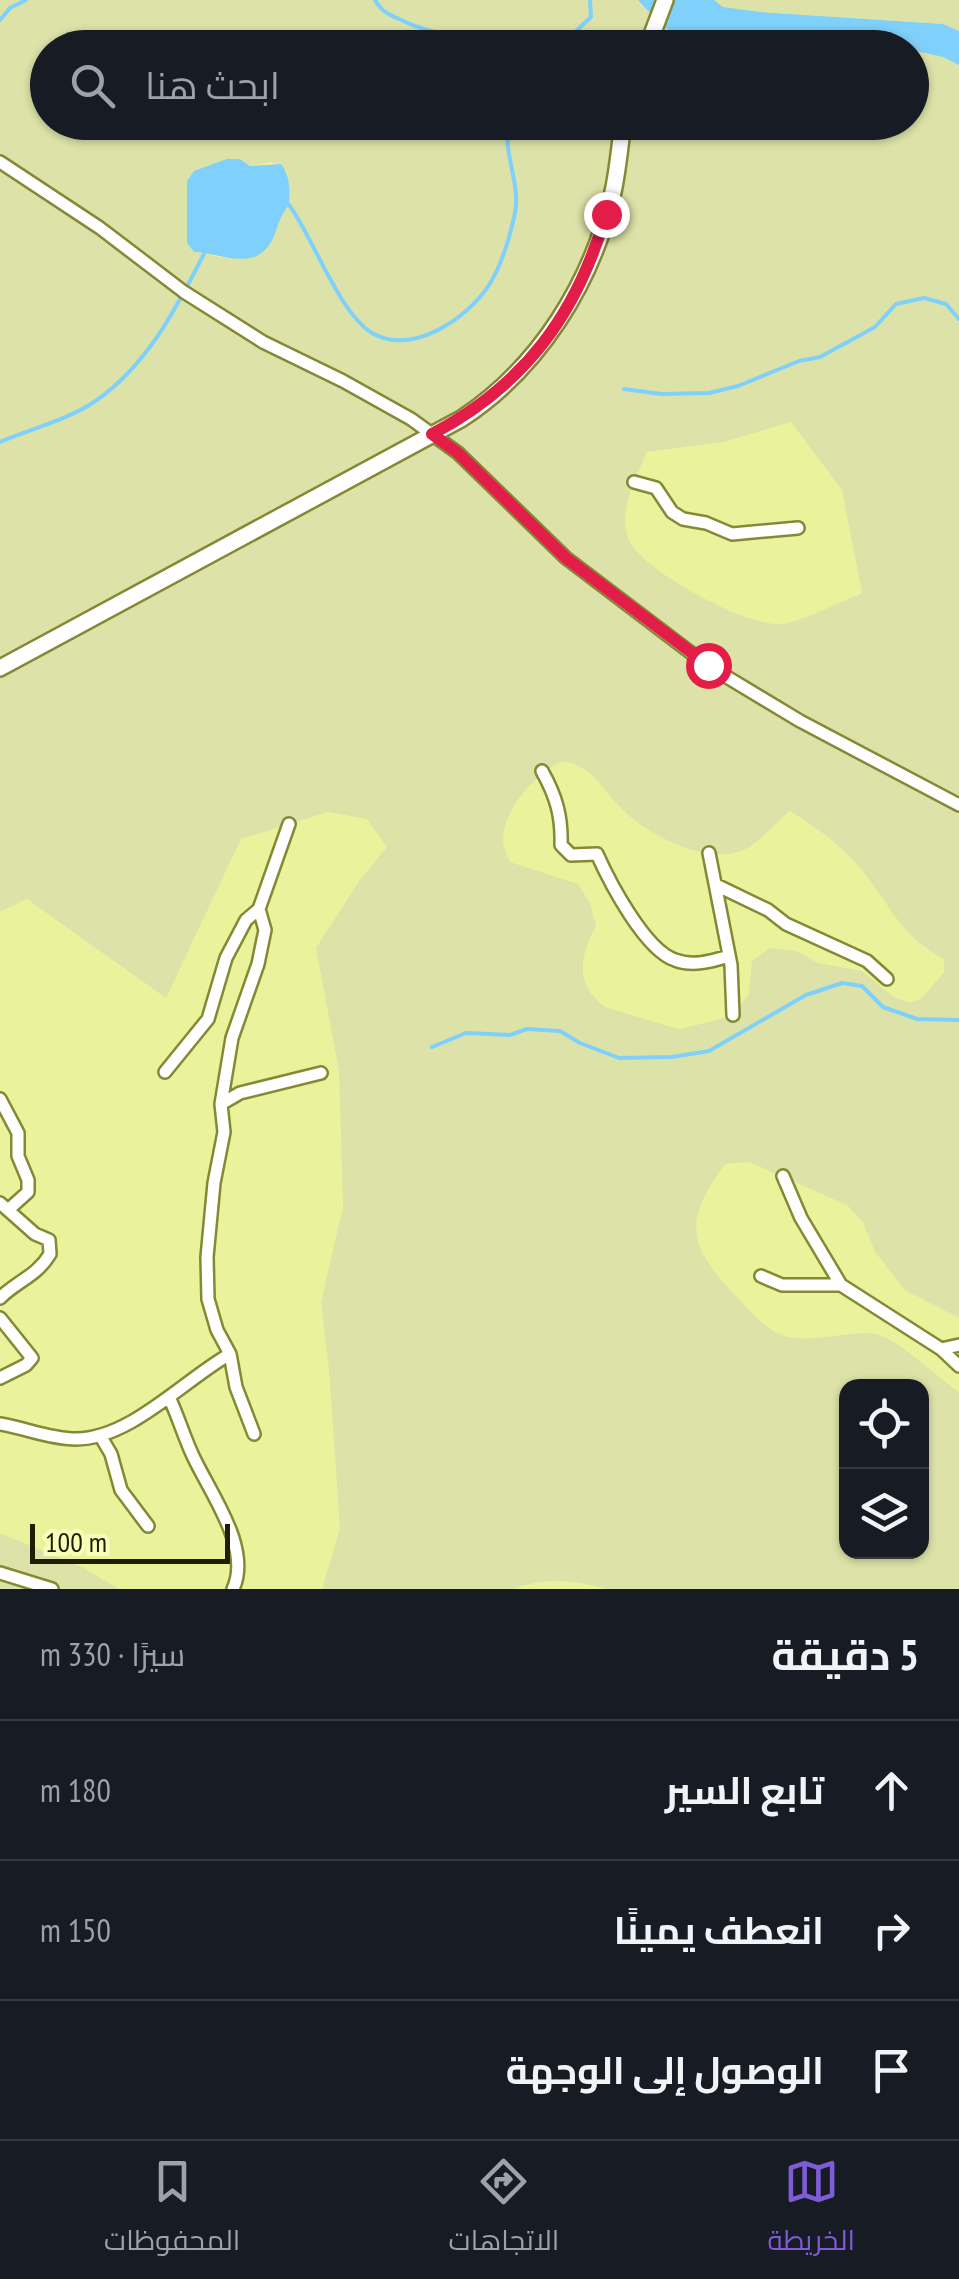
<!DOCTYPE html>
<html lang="ar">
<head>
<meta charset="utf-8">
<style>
	:root { --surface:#171b24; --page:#20242c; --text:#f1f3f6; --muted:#9ea1a6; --line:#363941; --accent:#7e5cd6 }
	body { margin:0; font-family:"PT Sans Narrow",Cairo,sans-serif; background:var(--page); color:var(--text); direction:rtl }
	.controls { position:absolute; right:30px; bottom:30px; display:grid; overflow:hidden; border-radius:20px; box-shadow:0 2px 8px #0004 }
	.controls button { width:90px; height:90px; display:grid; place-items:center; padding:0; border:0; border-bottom:2px solid var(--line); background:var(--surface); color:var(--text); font:50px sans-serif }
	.scale { position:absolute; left:30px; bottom:25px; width:200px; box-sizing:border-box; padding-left:10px; border:5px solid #1e1f00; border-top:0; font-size:28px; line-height:35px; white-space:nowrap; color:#1e1f00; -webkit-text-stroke:8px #f8feba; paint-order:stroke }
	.stop { position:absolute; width:30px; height:30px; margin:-22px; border:8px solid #e11d48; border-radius:50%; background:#fff }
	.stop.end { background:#e11d48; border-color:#fff; box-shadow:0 2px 10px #0008 }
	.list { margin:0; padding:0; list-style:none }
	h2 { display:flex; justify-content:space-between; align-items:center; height:130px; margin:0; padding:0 40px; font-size:42px }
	h2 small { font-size:32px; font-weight:400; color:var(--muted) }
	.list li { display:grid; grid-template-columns:65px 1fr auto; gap:30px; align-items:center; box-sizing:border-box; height:140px; padding:0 40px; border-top:2px solid var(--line) }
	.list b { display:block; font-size:38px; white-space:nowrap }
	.list em { font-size:32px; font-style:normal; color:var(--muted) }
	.icon { flex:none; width:55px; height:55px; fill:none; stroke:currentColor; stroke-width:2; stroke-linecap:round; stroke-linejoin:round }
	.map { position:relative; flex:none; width:959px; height:1589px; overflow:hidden; direction:ltr }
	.search { position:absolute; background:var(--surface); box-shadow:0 2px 8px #0004; left:30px; right:30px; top:30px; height:110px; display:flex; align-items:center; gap:25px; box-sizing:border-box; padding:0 35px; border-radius:55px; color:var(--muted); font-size:38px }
	.sheet { height:550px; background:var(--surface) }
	nav { display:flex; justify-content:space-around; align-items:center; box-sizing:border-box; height:140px; border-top:2px solid var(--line); background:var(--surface); font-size:28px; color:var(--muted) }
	nav a { display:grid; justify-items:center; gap:5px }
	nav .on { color:var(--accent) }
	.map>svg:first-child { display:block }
</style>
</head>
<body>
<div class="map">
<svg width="959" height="1589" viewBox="0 0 959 1589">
	<rect width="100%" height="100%" fill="#ebf29c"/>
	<path fill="#dde3a8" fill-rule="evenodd" d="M0 0H638L663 27 678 34 822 40 899 47 48 48V122H912V50L943 57 959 65V1318L905 1290 875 1252 863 1222 847 1205 749 1162 725 1164C683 1223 687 1245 737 1297 750 1311 765 1329 784 1336 810 1344 855 1329 877 1334 897 1339 940 1379 959 1392V1589H606C573 1580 547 1577 514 1589H322L340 1529 329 1370 321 1302 343 1207 339 1071 316 948 360 880 387 847 367 819 328 812 241 839 166 998 27 899 0 912ZM227 159H240L250 166 271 162 287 171 289 205 279 215 275 234 226 258 194 252 187 181ZM791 422 842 490 862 593C842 601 801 622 782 624 749 628 642 571 629 540 617 511 636 478 647 452L723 442ZM562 761C593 766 599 786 621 808 646 834 704 865 741 851 754 847 778 821 790 811 813 825 834 840 853 860 889 899 894 932 944 959V972L922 998 910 1003 894 997 862 971 818 963 796 951 770 948 752 961 749 994 733 1015 710 1022 678 1029 605 1007C574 985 580 955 596 926L590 903 578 884 510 862C507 855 502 846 503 839 505 806 535 775 562 761ZM846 1386H922V1552H846Z
		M714 0H959V31L943 24 760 12 723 7Z
		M0 1533 82 1567 119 1589H0Z"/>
	<path fill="#7fd0fb" d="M638 0H714L723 7 760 12 943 24 959 31V65L943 57 912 50V48L678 34 663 27Z
		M227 159H240L250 166 281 164C290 175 290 190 289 205 278 217 279 228 271 242 254 272 220 253 194 252L187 243V181L194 171Z"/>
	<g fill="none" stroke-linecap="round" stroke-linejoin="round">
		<path stroke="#7fd0fb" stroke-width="4" d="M375 0C381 11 388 14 399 19 460 50 509 27 571 36
			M0 20 10 8 26 0
			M575 48 571 36 591 17 590 0
			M289 205C313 237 339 313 372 333 412 356 467 319 489 285 502 265 510 236 515 213 521 183 502 153 509 122
			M624 389 661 394 709 393 738 386 799 361 820 357 875 327 896 304 924 298 946 304 959 319
			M0 442C30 429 67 420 94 402 147 366 176 309 205 252
			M432 1047 466 1033 510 1035 527 1029 560 1031 580 1043 619 1058 672 1057 709 1051 806 995 842 983 862 986 883 1007 917 1019 959 1020"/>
		<defs>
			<path id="minor" d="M0 162 100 228 184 292 263 342 343 381 411 419 458 453 566 558 707 665 800 721 959 805
				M634 482 656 488 672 512 683 519 706 523 732 534 798 528
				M542 771C556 796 562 816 561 845L571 855 597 854C610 883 645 950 675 960 693 967 712 961 729 956
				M709 853 731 965 733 1015
				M716 885 768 910 786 924 867 961 887 979
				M165 1072 208 1019 226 958 246 920 259 909 289 824
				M0 1099 18 1133V1156L28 1180V1192L8 1210
				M221 1104 240 1093 321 1073
				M783 1176 801 1218 841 1285 941 1349 959 1366
				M0 1203 35 1234 49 1240 50 1254C37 1276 17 1281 0 1298
				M761 1276 782 1285H841
				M0 1318 32 1358 26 1365 0 1378
				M941 1349 959 1345
				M169 1397C178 1416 184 1437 193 1456 210 1493 252 1548 233 1589
				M0 1424C25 1428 51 1439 76 1439 130 1439 184 1380 230 1354
				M254 1434 236 1387 230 1354 217 1330 208 1299 207 1257 214 1183 224 1132 221 1104 232 1038 258 964 265 930 259 909
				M101 1437 111 1454 121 1490 148 1526
				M0 1573 52 1589"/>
			<path id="secondary" d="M647 48 665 0
				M0 668 461 419C539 368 592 283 613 192 618 169 620 145 623 122"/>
		</defs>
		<use href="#minor" stroke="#848934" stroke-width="16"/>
		<use href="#secondary" stroke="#848934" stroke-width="20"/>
		<use href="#minor" stroke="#fff" stroke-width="11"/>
		<use href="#secondary" stroke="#fff" stroke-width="15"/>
	</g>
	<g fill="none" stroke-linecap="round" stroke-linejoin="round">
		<path stroke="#e11d48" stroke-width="12" d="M606 214C577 314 525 385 432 434L458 453 566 558 708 665"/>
	</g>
</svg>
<div class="controls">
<button><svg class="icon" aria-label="locate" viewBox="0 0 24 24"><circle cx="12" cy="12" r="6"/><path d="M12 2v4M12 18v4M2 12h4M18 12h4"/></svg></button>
<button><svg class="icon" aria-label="layers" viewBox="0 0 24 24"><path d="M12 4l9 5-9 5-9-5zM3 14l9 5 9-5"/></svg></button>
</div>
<div class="scale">100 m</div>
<div class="stop" style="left:708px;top:665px"></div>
<div class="stop end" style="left:606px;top:214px"></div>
<div class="search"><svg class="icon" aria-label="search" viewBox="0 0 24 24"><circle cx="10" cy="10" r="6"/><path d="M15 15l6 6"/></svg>ابحث هنا</div>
</div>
<section class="sheet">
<h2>5 دقيقة<small>سيرًا · 330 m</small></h2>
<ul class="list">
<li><svg class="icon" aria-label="ahead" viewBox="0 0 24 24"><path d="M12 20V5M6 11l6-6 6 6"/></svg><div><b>تابع السير</b></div><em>180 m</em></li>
<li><svg class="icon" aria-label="right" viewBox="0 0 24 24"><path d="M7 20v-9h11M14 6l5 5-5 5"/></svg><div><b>انعطف يمينًا</b></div><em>150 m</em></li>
<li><svg class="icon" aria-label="arrive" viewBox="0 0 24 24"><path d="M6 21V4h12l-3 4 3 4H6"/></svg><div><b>الوصول إلى الوجهة</b></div></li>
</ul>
</section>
<nav>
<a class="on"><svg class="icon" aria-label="map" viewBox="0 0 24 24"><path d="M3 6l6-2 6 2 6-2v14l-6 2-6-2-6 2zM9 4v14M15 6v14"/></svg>الخريطة</a>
<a><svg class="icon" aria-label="directions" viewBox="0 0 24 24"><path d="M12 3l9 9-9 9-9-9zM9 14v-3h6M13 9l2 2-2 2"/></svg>الاتجاهات</a>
<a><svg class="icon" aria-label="saved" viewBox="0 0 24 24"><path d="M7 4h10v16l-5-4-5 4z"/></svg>المحفوظات</a>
</nav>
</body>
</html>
